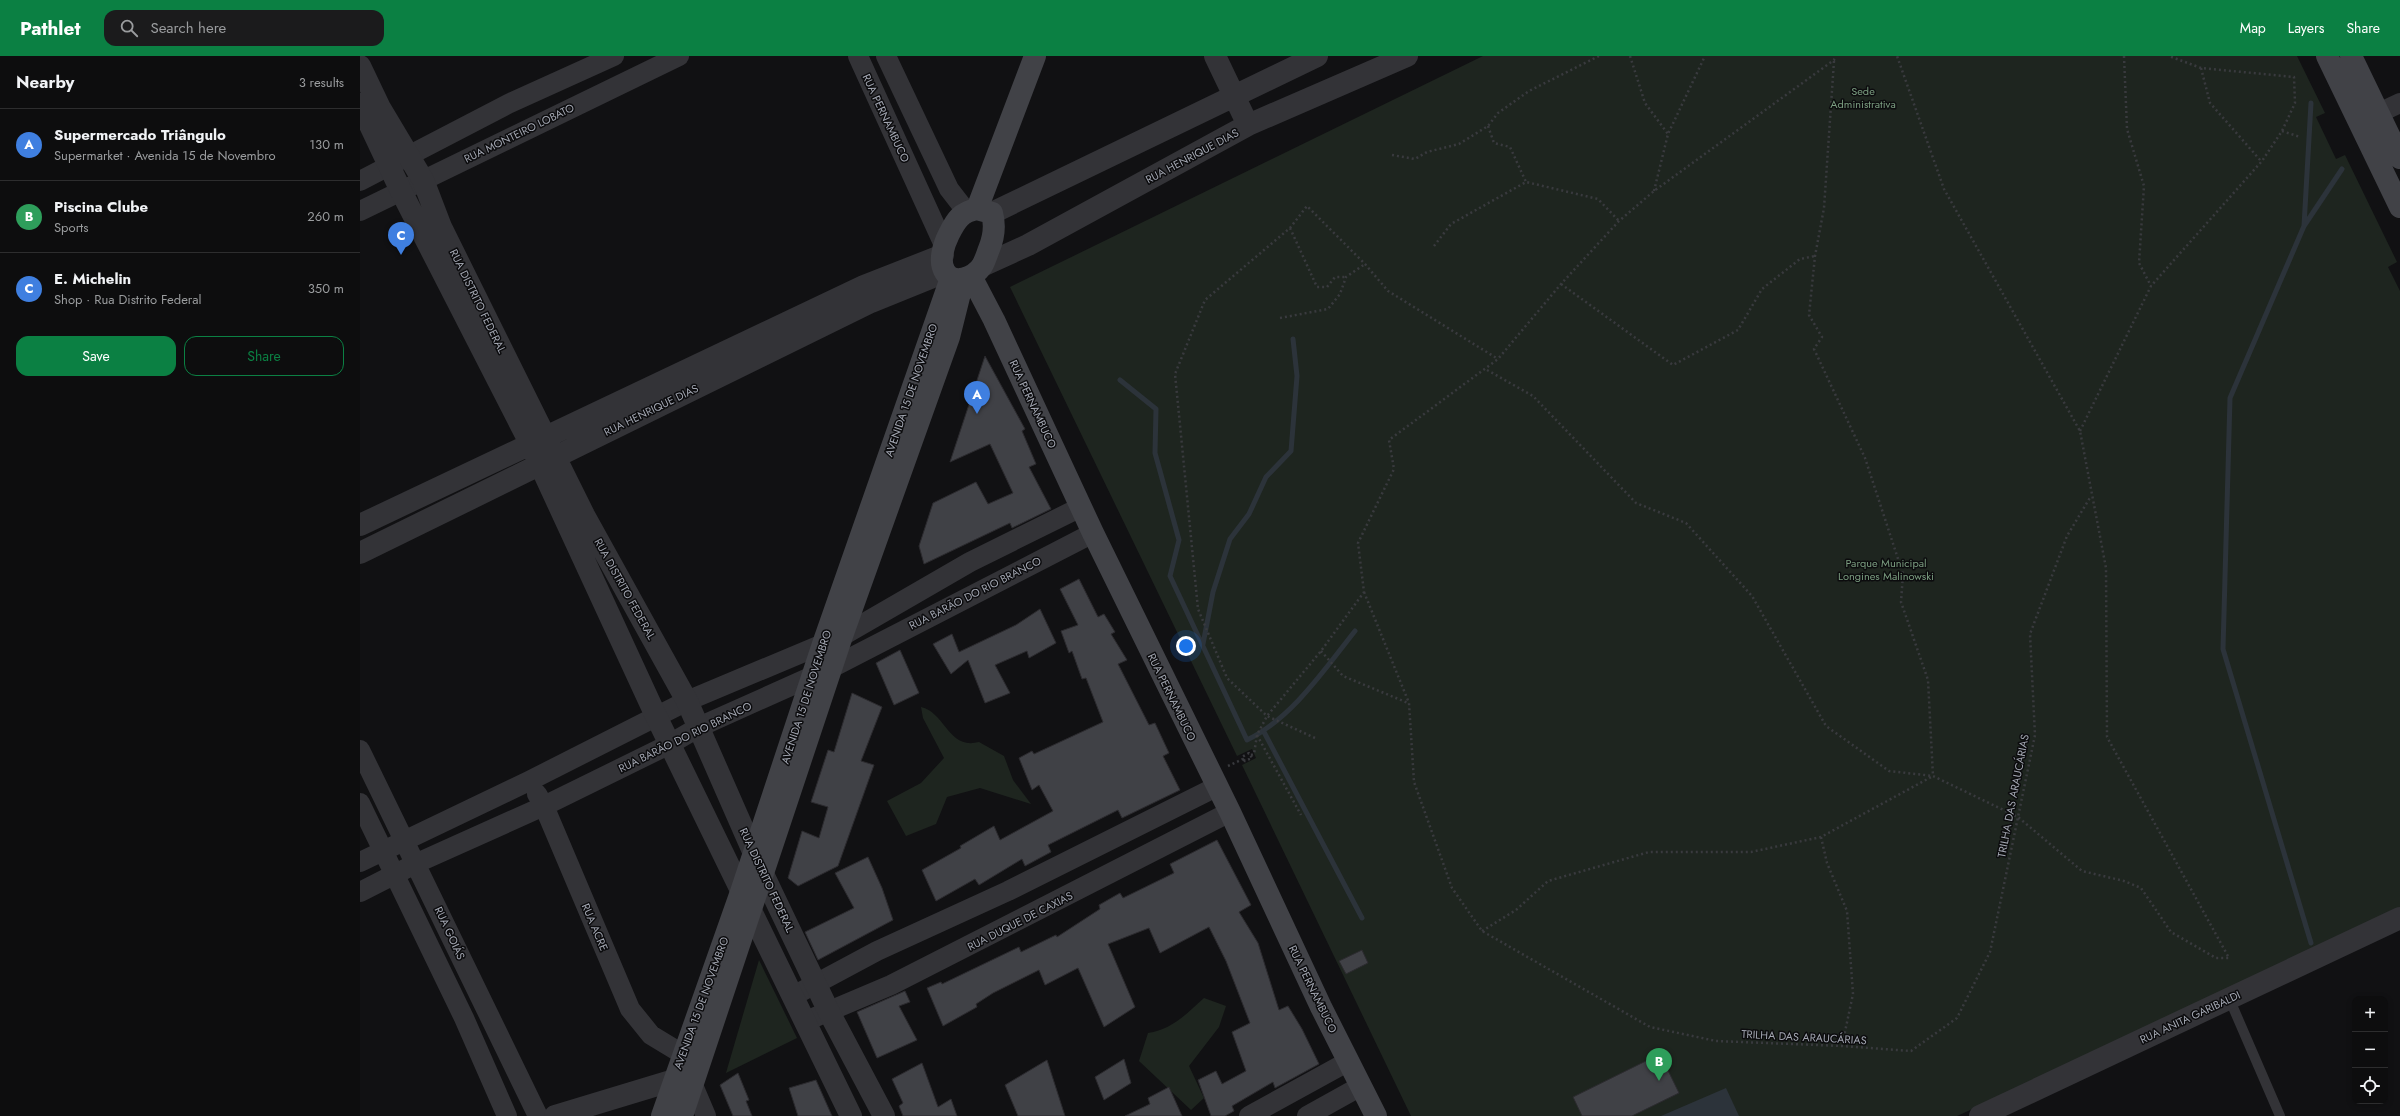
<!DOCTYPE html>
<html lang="en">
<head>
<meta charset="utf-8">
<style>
	:root { --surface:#0d0d0e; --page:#1b1b1c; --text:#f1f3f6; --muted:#9a9c9e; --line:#2d2d2e; --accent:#0b8043 }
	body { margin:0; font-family:Jost,sans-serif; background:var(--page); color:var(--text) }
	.controls { position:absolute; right:12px; bottom:12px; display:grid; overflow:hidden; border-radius:8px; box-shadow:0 2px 6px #0003 }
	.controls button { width:36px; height:36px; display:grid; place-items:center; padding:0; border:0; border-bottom:1px solid var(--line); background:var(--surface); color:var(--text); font:20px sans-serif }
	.you { position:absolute; left:826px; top:590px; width:14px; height:14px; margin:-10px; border:3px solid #fff; border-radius:50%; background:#1a73e8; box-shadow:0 0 0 6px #1a73e833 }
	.badge { display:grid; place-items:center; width:26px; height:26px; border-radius:50%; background:var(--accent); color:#fff; font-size:13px; font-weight:700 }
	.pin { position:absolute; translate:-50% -33px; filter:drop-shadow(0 1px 2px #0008) }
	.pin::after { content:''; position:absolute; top:21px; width:14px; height:12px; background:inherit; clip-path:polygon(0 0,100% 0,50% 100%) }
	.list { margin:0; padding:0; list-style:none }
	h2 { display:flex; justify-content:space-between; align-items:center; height:52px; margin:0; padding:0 16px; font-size:17px }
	h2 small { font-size:13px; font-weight:400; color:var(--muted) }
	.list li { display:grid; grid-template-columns:26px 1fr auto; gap:12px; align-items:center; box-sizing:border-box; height:72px; padding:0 16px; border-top:1px solid var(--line) }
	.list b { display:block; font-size:15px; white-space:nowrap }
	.list p { margin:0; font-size:13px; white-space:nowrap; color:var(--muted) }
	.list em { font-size:13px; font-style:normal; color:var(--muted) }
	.actions { display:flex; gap:8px; padding:12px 16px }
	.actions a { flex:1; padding:9px 0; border:1px solid var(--accent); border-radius:12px; text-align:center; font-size:14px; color:var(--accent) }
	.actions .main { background:var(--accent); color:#fff }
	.icon { flex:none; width:22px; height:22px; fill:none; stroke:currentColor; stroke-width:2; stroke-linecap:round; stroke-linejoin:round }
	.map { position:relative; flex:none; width:2040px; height:1060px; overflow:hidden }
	header { display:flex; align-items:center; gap:24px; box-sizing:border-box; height:56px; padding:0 20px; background:var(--accent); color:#fff }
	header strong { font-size:19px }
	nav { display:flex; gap:22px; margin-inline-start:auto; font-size:14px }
	.search { width:280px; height:36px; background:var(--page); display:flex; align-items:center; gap:10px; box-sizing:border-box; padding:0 14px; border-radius:12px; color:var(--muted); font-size:15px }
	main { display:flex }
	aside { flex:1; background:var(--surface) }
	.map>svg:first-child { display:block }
</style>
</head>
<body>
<header>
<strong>Pathlet</strong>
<div class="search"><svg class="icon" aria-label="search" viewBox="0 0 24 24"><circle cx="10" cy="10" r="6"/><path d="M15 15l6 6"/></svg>Search here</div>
<nav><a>Map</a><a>Layers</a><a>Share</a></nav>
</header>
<main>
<aside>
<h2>Nearby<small>3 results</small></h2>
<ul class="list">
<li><span class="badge" style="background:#3f7fe0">A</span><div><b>Supermercado Triângulo</b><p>Supermarket · Avenida 15 de Novembro</p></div><em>130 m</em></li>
<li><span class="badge" style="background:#2e9e5b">B</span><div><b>Piscina Clube</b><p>Sports</p></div><em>260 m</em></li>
<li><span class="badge" style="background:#3f7fe0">C</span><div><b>E. Michelin</b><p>Shop · Rua Distrito Federal</p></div><em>350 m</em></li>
</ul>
<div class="actions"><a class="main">Save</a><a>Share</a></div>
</aside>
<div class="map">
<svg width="2040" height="1060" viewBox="0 0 2040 1060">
	<rect width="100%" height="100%" fill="#111113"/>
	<path fill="#1e251f" d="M1123 0H1937L1965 57 1956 61 1976 103 1985 99 2037 206 2028 211 2040 235V855L1901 923 1597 1060H1051L882 709 896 702 892 693 877 700 650 231Z
		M561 651C586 657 588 694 619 686L644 700 653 724 671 748 620 732 587 741 576 768 546 780 527 745 561 727 584 702 563 662Z
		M399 904 437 982 366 1017Z
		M844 942 866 950 859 971 829 1010 844 1042 831 1054 779 1005 788 977C813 973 826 958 844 942Z"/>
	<path fill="#2c333a" d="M1366 1032 1379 1060H1301Z"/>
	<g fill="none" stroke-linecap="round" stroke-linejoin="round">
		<path stroke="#2c333a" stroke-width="5" d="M1951 47 1944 170 1870 342 1863 593 1951 887
			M1944 170 1982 113
			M760 324 796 353 795 397 819 484 810 520 887 684C932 662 964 614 995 575
			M843 588 853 536 870 483 889 458 906 421 931 395 937 320 933 283
			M904 676 1002 862"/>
	</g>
	<path fill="#404146" stroke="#2c2b2f" d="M625 300 665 373 662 375 676 408 669 411 691 453 652 472 650 467 564 508 559 490 573 447 616 426 628 448 653 437 630 388 590 406Z
		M719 523 738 561 744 558 755 576 751 578 767 604 758 608 789 669 795 667 809 697 803 700 820 734 762 762 758 754 688 789 691 796 665 810 662 803 619 829 615 823 576 845 562 814 601 792 600 790 634 770 640 784 693 755 679 729 672 734 659 702 672 695 674 698 743 666 726 622 722 623 712 595 709 597 701 575 718 569 700 533Z
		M680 553 696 587 669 602 667 595 635 609 650 637 625 647 608 604 591 618 573 588 592 578 599 596 656 569Z
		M540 594 559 637 534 649 516 607Z
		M492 637 522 651 501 705 514 709 478 810 438 830 428 822 442 775 459 782 468 751 451 746 468 694 474 696Z
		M857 784 891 849 879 856 898 887 919 954 928 950 942 973 959 1008 915 1032 913 1026 872 1050 874 1055 865 1060H851L838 1024 856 1015 862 1028 886 1015 872 976 890 967 866 905 849 871 800 897 789 872 748 888 775 951 744 971 718 912 685 929 679 914 633 937 616 948 617 951 583 970 567 932 581 926 582 928 659 891 661 896 696 879 697 881 740 853 739 849 760 837 763 842 814 817 810 808Z
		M508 801 522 832 533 864 458 904 445 876 494 852 475 817Z
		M1002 894 1008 907 986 918 979 905Z
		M545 935 550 946 539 950 557 984 517 1002 497 956Z
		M1300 998 1319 1037 1272 1060H1222L1213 1041Z
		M764 1003 771 1027 744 1044 735 1021Z
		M687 1004 705 1060H658L645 1029Z
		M562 1007 578 1051 591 1043 597 1060H543L539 1050 543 1047 532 1023Z
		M378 1017 389 1044 386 1045 392 1060H373L360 1029Z
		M456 1024 472 1060H438L429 1032Z
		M809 1031 822 1060H765L790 1048 788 1042Z"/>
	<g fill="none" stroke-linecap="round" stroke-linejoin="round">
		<path stroke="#393a3e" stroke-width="2.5" stroke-dasharray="2 3" stroke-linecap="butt" d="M1270 0 1285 47 1308 78
			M1764 0 1767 73 1784 130 1779 207 1791 230
			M1474 5 1464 152 1455 200 1449 259 1462 281 1454 293 1505 402 1543 518 1541 546 1568 624 1573 720
			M1841 12 1850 47 1901 105
			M1128 70 1134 87 1150 91 1166 126
			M1922 75 1940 81
			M1032 99 1055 103 1067 96 1099 88 1128 70 1138 57 1169 35 1239 0
			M1294 135 1308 78 1345 0
			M930 172 957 231H967L975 221H986
			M1074 190 1091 168 1166 126 1238 143 1259 165
			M1201 228 1313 309 1378 274 1402 233 1440 203 1455 200
			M920 262 968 253 980 238 986 221 1005 208
			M1127 314 1173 340 1276 447 1326 467 1392 540 1466 670 1529 715 1573 720 1658 761 1722 815 1764 825 1781 832 1811 876 1856 902H1869L1747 681 1746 512 1720 375 1584 133 1537 0
			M1720 375 1791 230 1902 105 1922 75 1935 47 1934 21 1841 12 1809 0
			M1004 536 1049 647 1054 726 1092 832 1122 875 1290 971 1356 985 1482 990 1551 995 1597 962 1630 896 1675 679 1670 578 1707 480 1731 440
			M961 595 983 620 1048 647
			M897 679 941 759
			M955 682 907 660 867 622 838 553 815 318 845 244 930 172 947 150 1005 208 1028 235 1138 303
			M891 699 894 698 897 679 907 660 961 595 1004 536 998 487 1034 413 1029 384 1138 303 1201 228 1259 165 1294 135 1474 4 1475 0
			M868 710 883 703 882 701 889 697 892 702 885 705 883 703
			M1461 781 1467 807 1487 855 1493 938 1482 990
			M1122 875 1156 854 1188 825 1289 796H1391L1461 781 1573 720"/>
		<path stroke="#333337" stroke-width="10" d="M1869 942 1920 1060"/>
		<path stroke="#333337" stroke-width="20" d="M498 0 584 189
			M526 0 589 133 606 155
			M2004 64 2040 47
			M0 125 148 48 254 0
			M0 155 319 0
			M0 694 178 1060
			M177 738 184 750 270 953 291 979 324 999
			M0 747 104 962 147 1060
			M0 806 169 725 327 645 482 580 610 506 721 451
			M0 836 57 807 184 750 310 688 339 671 473 611 733 477
			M433 940 517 895 648 835 856 731
			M446 965 531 929 870 756
			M332 1027 346 1060
			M889 1060 989 1005
			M947 1060 1001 1030"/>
		<path stroke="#333337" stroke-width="22" d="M855 0 888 69
			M0 10 20 52 63 124 81 171 224 459 327 645 403 818 469 956 524 1060
			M0 48 41 135 170 387 296 660 491 1060
			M632 157 957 0
			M622 210 668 189 888 69 1047 0
			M0 469 504 230 583 199
			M0 497 511 246 585 216
			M195 1060 314 1024 330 1027
			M1620 1060 2040 862"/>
		<path stroke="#414247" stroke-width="22" d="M1967 0 2040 151
			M1991 0 2040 102
			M617 153 632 157C635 168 634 181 629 193 627 198 625 205 622 210 615 220 594 231 585 216 578 205 584 188 589 178 596 164 601 156 617 153Z
			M617 153 675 0
			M611 220 634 264 733 477 870 756 961 951 1016 1060
			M302 1060 381 836 463 588 591 222
			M322 1060 482 580 589 281 602 229"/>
	</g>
	<g text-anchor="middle" stroke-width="3" stroke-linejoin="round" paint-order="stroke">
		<g font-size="11" fill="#7b9d80" stroke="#0c0c0e">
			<text x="1503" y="39">Sede<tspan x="1503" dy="13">Administrativa</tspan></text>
			<text x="1526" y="511">Parque Municipal<tspan x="1526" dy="13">Longines Malinowski</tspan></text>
		</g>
		<g font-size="11" fill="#a3a7b2" stroke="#0c0c0e">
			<text transform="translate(526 62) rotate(65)" y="4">RUA PERNAMBUCO</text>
			<text transform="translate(159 77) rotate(-26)" y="4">RUA MONTEIRO LOBATO</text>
			<text transform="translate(832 100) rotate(-28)" y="4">RUA HENRIQUE DIAS</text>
			<text transform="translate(118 245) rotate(64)" y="4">RUA DISTRITO FEDERAL</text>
			<text transform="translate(551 334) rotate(-71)" y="4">AVENIDA 15 DE NOVEMBRO</text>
			<text transform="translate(673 348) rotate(65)" y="4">RUA PERNAMBUCO</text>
			<text transform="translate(291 354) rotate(-26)" y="4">RUA HENRIQUE DIAS</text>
			<text transform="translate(265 533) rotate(61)" y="4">RUA DISTRITO FEDERAL</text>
			<text transform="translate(615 537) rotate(-27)" y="4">RUA BARÃO DO RIO BRANCO</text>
			<text transform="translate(446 641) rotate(-72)" y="4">AVENIDA 15 DE NOVEMBRO</text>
			<text transform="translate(812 641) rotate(64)" y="4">RUA PERNAMBUCO</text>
			<text transform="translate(325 681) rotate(-26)" y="4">RUA BARÃO DO RIO BRANCO</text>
			<text transform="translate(1653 740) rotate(-79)" y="4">TRILHA DAS ARAUCÁRIAS</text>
			<text transform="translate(407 824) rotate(65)" y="4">RUA DISTRITO FEDERAL</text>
			<text transform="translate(660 865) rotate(-27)" y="4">RUA DUQUE DE CAXIAS</text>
			<text transform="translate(235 871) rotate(67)" y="4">RUA ACRE</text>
			<text transform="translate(90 877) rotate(65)" y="4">RUA GOIÁS</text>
			<text transform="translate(953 933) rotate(64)" y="4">RUA PERNAMBUCO</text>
			<text transform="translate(341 947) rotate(-70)" y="4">AVENIDA 15 DE NOVEMBRO</text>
			<text transform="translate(1830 961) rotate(-25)" y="4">RUA ANITA GARIBALDI</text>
			<text transform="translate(1444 981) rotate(3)" y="4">TRILHA DAS ARAUCÁRIAS</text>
		</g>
	</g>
</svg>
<div class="controls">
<button>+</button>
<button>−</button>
<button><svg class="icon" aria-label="locate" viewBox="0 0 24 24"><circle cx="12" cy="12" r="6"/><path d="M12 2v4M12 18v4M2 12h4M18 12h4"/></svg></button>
</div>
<div class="you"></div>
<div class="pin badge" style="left:617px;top:358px;background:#3f7fe0">A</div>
<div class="pin badge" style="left:1299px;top:1025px;background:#2e9e5b">B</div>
<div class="pin badge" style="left:41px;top:199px;background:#3f7fe0">C</div>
</div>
</main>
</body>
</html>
